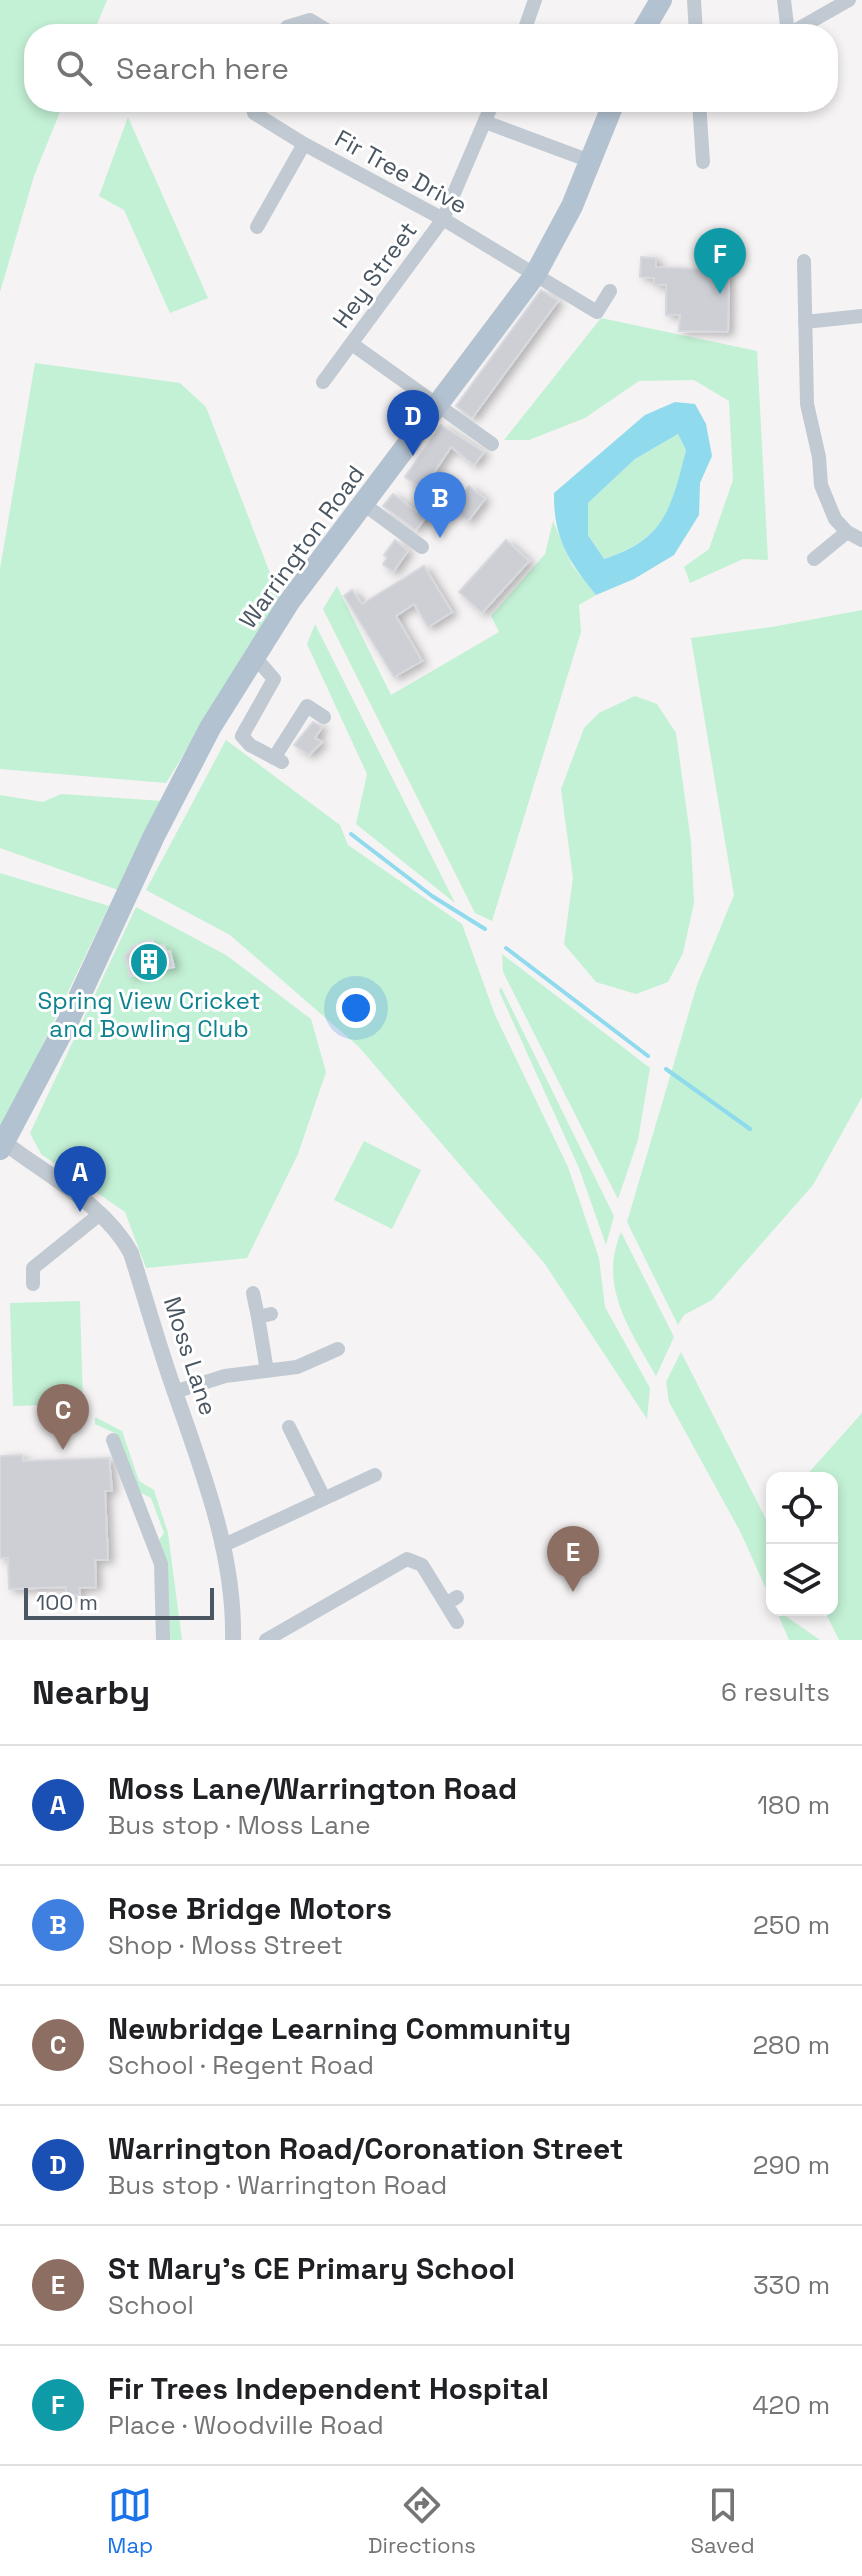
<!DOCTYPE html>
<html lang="en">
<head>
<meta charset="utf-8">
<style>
	:root { --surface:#fff; --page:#f6f6f6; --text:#202124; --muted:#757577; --line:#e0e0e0; --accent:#1a73e8 }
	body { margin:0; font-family:"Space Grotesk",sans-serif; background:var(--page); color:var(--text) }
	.controls { position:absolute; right:24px; bottom:24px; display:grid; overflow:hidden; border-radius:16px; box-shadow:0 4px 12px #0003 }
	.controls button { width:72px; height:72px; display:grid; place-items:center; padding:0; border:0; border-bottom:2px solid var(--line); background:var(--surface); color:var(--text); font:40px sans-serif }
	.scale { position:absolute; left:24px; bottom:20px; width:190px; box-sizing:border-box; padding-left:8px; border:4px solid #4a5661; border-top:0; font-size:22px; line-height:28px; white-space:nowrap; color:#4a5661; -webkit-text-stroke:6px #fff; paint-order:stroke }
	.you { position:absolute; left:356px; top:1008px; width:28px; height:28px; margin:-20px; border:6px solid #fff; border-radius:50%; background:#1a73e8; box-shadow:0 0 0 12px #1a73e833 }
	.badge { display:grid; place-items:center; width:52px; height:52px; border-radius:50%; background:var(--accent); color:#fff; font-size:26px; font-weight:700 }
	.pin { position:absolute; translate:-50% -66px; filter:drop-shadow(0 2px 4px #0008) }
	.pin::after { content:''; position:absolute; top:42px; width:28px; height:24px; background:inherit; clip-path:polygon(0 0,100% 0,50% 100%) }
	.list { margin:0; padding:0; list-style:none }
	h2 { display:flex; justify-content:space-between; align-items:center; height:104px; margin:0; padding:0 32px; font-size:34px }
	h2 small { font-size:26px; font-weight:400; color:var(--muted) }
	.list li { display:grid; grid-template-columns:52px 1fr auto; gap:24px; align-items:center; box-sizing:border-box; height:120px; padding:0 32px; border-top:2px solid var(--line) }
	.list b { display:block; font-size:30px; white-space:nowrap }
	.list p { margin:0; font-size:26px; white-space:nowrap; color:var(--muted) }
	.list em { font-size:26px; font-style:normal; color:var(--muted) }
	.icon { flex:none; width:44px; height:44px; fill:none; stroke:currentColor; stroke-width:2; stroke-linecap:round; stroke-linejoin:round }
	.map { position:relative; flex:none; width:862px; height:1640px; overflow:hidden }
	.search { position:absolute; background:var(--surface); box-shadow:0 4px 12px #0003; left:24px; right:24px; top:24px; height:88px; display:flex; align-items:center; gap:20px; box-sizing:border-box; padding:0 28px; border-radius:32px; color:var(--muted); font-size:30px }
	.sheet { height:824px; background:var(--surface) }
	nav { display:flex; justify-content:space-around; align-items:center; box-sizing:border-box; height:112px; border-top:2px solid var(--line); background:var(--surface); font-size:22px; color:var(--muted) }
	nav a { display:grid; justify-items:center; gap:4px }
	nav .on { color:var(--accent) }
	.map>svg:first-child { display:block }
</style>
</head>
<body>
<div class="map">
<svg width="862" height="1640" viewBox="0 0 862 1640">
	<defs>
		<filter id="shadow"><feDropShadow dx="5" dy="3" stdDeviation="4" flood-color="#0004"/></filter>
	</defs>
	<rect width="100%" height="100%" fill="#f5f3f3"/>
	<path fill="#c3f1d5" d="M0 0H107L93 34H34V102H64L34 176 0 292Z
		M128 117 208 298 170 313 124 210 99 196Z
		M601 318 757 351 768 560 743 559 690 583 684 567 709 549 733 480 729 401 694 380 639 381 585 418 529 440H504Z
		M35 363 180 383 206 407 280 599 166 783 0 769V569Z
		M678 434 686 450C671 510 667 537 604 559L588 535V503L635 459Z
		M553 521 572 565 596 595 579 605 581 632 492 921 475 913 323 609 337 586 391 695 499 632 491 616 545 554Z
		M862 610V1097L813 1185 712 1300 684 1315 678 1325 627 1222 697 985 734 895 691 638 772 627Z
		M315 624 455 903 356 824 367 774 307 644Z
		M635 696 657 704 676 733 691 842 694 903 683 953 668 982 636 994 596 982 564 944 573 878 561 789 584 728 599 713Z
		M226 740 340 825 348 845 462 924 495 1015 568 1167 599 1258 605 1307 650 1388 647 1419 545 1264 359 1047 230 935 146 890Z
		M61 794 163 801 118 890 0 848V795L43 802Z
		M0 873 109 906 0 1134Z
		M136 907 226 955 311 1019 326 1072 298 1154 247 1258 146 1268 125 1212 41 1154 30 1133Z
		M502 954 650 1068 638 1140 618 1199 503 972Z
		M501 987 614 1216 606 1245 579 1168 499 991Z
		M364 1141 421 1170 392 1229 334 1200Z
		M621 1232 674 1337 656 1376C630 1330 598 1286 621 1232Z
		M80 1301 83 1404 13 1406 10 1303Z
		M681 1352 772 1531V1593L766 1589 741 1533 669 1402 666 1382Z
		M862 1413V1640H839L824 1610H832V1478H804Z
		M95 1417 122 1431 139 1481 154 1490 168 1533 182 1640H169L159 1540 164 1533 151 1498 135 1490 117 1434 95 1424Z
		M776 1610H777L820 1640H789Z"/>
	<path fill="#90daee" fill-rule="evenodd" d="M675 402 695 404 706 424 712 456 700 483 699 515 674 555 634 579 596 595C569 562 553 537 554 493L645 415ZM678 434 686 450C671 508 666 539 604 559L588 535V503L635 459Z"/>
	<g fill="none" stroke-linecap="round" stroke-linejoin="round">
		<path stroke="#90daee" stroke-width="4" d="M351 834 432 896 485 929
			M506 948 648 1056
			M666 1069 750 1129"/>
	</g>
	<path fill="#cdcfd5" stroke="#d7d9de" stroke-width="2" filter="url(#shadow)" d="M641 257 656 258V267L720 270 729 280 728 332 679 331 680 315H666V285H654V278L640 277Z
		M541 290 558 301 472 418 456 406Z
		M441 425 484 452 474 465 451 447 431 477 435 480 427 492 405 477Z
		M469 486 485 499 468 521 452 508Z
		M393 494 417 512 430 494 443 504 434 517 429 513 416 530 383 506Z
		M395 540 408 551 393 572 383 564 387 558 384 555Z
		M506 540 529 561 482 613 459 592Z
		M424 566 452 612 428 627 414 604 396 616 422 661 394 677 344 596 352 590 362 604Z
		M313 722 322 727 315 738 322 742 309 755 294 745Z
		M152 940 154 948 164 945 166 952 170 951 174 967 130 976 125 956 133 946Z
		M22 1455 23 1461 109 1458 112 1491H105L108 1560H95L96 1587 79 1588 80 1595 66 1596V1587L9 1589 8 1558H0V1456Z"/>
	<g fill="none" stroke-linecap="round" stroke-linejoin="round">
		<path stroke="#c1cad2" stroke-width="14" d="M694 0 696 34
			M784 0 788 34
			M283 34 287 27 310 20 333 34
			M400 34 401 32
			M523 34 535 0
			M789 34 849 0
			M253 102 254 113 304 144 443 219 597 312 610 291
			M699 102 703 162
			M485 122 590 161
			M257 227 304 144
			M804 261 807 404 819 457 821 485 835 519 847 532 862 540
			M805 322 862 316
			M352 344 492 444
			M323 382 443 219 493 102
			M365 505 422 547
			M814 559 847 532
			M254 656 274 679 242 736 250 745 282 762
			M274 758 307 706 324 717
			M33 1284V1268L100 1214
			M253 1293 258 1317 271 1314
			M258 1317 267 1371
			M174 1392 225 1376 297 1367 338 1349
			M289 1427 324 1498
			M113 1440 161 1564 163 1640
			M222 1546 375 1475
			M457 1597 446 1604 457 1622
			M266 1640 407 1559 422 1565 446 1604"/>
		<path stroke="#c1cad2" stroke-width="16" d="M5 1143C47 1175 105 1205 131 1253 146 1300 159 1348 176 1395 203 1473 235 1555 233 1640"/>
		<path stroke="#b3c2d1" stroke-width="22" d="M641 34 661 0
			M0 1149 69 1019 154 836 210 728 289 602 535 275 572 206 614 102"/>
	</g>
	<defs>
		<symbol id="building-disc" viewBox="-11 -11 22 22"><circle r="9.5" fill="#0f9aa8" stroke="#fff"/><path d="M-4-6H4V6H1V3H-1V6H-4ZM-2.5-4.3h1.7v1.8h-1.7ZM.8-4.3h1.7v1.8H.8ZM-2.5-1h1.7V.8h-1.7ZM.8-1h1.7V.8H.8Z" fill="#fff"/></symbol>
	</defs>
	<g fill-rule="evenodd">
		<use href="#building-disc" x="127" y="940" width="44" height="44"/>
	</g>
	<g text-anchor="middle" stroke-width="6" stroke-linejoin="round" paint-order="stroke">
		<g font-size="24" fill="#4a5661" stroke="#fff">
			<text transform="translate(401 172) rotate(29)" y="8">Fir Tree Drive</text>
			<text transform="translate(375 275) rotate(-54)" y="8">Hey Street</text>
			<text transform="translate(302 547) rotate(-54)" y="8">Warrington Road</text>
			<text transform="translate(190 1356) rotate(72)" y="8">Moss Lane</text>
		</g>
		<g font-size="24" fill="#0d838f" stroke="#fff">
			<text x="149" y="1009">Spring View Cricket<tspan x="149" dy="28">and Bowling Club</tspan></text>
		</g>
	</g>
</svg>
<div class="controls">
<button><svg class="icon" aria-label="locate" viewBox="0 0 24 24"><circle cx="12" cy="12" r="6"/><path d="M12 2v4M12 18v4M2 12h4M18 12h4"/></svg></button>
<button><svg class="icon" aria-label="layers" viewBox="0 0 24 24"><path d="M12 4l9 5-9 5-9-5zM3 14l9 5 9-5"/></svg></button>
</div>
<div class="scale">100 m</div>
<div class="you"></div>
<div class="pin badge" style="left:80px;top:1212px;background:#1a4fb4">A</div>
<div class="pin badge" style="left:440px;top:538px;background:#3f7fe0">B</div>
<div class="pin badge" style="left:63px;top:1450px;background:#8d6e63">C</div>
<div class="pin badge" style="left:413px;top:456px;background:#1a4fb4">D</div>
<div class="pin badge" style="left:573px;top:1592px;background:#8d6e63">E</div>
<div class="pin badge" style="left:720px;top:294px;background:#0f9aa8">F</div>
<div class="search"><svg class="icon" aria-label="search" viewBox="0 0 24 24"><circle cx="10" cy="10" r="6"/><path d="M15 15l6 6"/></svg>Search here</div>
</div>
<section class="sheet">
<h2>Nearby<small>6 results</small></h2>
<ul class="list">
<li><span class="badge" style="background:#1a4fb4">A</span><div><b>Moss Lane/Warrington Road</b><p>Bus stop · Moss Lane</p></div><em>180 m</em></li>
<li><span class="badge" style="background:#3f7fe0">B</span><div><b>Rose Bridge Motors</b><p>Shop · Moss Street</p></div><em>250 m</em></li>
<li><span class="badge" style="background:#8d6e63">C</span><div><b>Newbridge Learning Community</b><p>School · Regent Road</p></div><em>280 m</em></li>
<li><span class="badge" style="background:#1a4fb4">D</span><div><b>Warrington Road/Coronation Street</b><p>Bus stop · Warrington Road</p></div><em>290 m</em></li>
<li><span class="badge" style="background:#8d6e63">E</span><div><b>St Mary's CE Primary School</b><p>School</p></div><em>330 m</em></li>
<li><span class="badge" style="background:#0f9aa8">F</span><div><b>Fir Trees Independent Hospital</b><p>Place · Woodville Road</p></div><em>420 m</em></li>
</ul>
</section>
<nav>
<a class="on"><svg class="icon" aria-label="map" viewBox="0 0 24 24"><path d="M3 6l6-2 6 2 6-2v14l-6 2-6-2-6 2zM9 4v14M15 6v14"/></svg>Map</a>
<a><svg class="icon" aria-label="directions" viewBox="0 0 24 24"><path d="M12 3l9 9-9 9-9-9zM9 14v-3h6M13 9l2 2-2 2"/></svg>Directions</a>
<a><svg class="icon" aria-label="saved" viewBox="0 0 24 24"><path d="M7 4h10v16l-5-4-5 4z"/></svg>Saved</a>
</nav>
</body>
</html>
